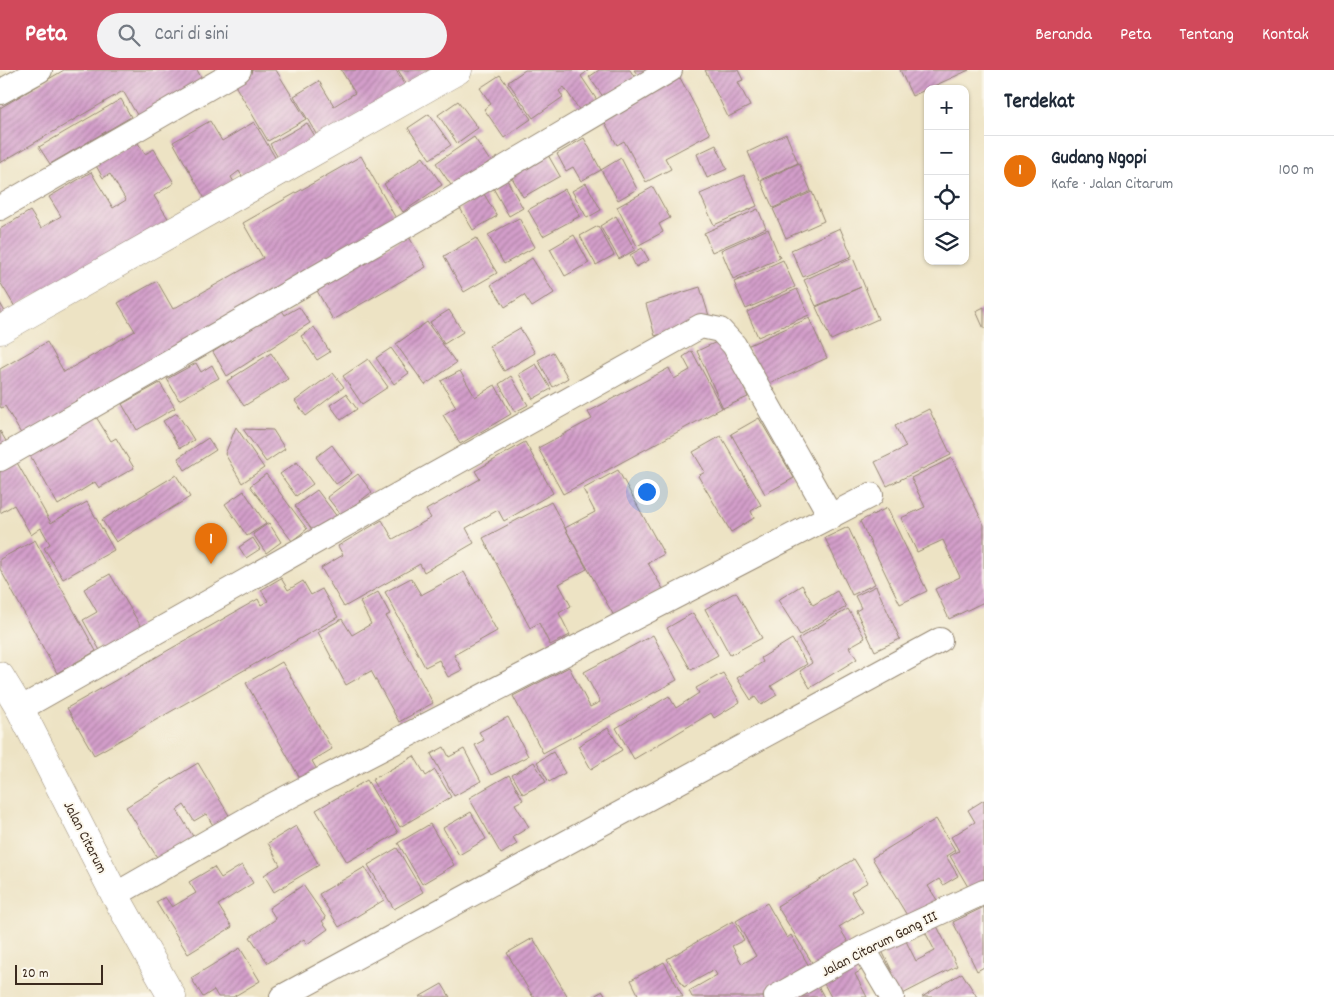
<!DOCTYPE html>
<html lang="id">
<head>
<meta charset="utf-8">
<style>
	:root { --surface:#fff; --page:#f2f2f3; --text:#1f2937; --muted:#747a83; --line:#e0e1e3; --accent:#d1495b }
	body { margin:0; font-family:Dekko,sans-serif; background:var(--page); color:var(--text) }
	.controls { position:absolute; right:15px; top:15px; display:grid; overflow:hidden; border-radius:10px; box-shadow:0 1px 4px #0004 }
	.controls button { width:45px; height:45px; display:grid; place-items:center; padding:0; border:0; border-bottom:1px solid var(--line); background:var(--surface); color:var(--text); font:25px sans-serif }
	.scale { position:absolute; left:15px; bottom:12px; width:88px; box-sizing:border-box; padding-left:5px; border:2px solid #3b2a1e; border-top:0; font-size:14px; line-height:18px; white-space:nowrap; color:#3b2a1e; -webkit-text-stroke:4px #fbf7ec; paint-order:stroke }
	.you { position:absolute; left:646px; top:421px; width:18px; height:18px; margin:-12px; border:4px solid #fff; border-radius:50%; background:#1a73e8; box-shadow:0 0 0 8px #1a73e833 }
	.badge { display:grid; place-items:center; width:32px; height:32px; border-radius:50%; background:var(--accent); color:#fff; font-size:16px; font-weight:700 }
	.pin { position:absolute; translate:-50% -41px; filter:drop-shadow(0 1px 2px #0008) }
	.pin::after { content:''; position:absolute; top:26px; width:18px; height:15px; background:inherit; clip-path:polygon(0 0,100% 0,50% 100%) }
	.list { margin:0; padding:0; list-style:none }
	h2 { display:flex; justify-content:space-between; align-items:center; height:65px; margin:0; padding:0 20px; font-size:21px }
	h2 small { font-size:16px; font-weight:400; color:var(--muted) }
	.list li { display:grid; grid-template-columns:32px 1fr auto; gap:15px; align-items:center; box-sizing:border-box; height:70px; padding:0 20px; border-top:1px solid var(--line) }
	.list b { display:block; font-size:19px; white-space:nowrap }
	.list p { margin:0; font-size:16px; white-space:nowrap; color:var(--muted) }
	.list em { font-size:16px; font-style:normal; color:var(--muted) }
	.icon { flex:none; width:28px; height:28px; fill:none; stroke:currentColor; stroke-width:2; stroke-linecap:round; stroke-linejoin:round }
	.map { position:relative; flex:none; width:984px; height:927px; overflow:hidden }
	header { display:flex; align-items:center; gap:30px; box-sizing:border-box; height:70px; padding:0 25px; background:var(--accent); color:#fff }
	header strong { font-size:24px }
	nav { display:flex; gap:28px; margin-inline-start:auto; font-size:18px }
	.search { width:350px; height:45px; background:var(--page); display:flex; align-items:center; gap:12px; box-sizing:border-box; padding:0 18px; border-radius:28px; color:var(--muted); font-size:19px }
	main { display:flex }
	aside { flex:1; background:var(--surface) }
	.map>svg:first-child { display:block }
</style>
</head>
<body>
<header>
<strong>Peta</strong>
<div class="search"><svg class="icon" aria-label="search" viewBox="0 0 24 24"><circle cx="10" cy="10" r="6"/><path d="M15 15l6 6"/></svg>Cari di sini</div>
<nav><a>Beranda</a><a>Peta</a><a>Tentang</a><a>Kontak</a></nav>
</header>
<main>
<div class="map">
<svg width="984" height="927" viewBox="0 0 984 927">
	<defs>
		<pattern id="building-hatch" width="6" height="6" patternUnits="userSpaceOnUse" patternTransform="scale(1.25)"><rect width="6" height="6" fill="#d39eca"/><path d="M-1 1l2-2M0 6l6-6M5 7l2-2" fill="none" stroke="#ac81a3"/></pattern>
	</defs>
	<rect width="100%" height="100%" fill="#fbf7ec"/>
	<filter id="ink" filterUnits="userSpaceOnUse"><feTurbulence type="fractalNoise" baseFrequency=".02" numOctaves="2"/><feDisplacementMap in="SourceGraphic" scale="10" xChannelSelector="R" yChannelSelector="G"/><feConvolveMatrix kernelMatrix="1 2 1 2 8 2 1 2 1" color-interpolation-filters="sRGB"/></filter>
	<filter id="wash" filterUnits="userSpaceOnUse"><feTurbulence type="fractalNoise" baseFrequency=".0096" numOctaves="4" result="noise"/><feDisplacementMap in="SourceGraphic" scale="20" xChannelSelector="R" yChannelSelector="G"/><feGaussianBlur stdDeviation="1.12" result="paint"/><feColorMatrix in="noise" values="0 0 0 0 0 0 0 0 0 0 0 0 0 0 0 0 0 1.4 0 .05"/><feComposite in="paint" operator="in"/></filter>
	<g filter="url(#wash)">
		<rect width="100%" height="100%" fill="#ede3c4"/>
		<g id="blocks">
			<path fill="url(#building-hatch)" d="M64 0H197L204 12 140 50 123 21 0 93V38Z
				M253 0H276L306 49 268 71 233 12Z
				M341 0H396L406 18 319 69 294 26 319 11 334 36 355 23Z
				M398 0H440L409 18Z
				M525 0H589L581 6 601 36 584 47 564 17 559 21 563 27 533 48 508 12Z
				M599 0H630L637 11 607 32 589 7Z
				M634 0H658L642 11Z
				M705 0H738L743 10 738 12 750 36 728 47Z
				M900 0H969L912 26Z
				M678 4 710 64 665 88 671 99 646 112 624 71 617 75 601 45Z
				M500 5 531 49 504 68 484 39 491 34 480 18Z
				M121 29 131 47 50 94 39 77Z
				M458 31 478 58 457 73 438 45Z
				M429 44 451 75 430 89 408 58Z
				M210 51 222 71 254 52 279 94 246 113 239 101 231 107 238 119 209 136 173 72Z
				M307 53 318 71 281 93 270 74Z
				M786 64 798 93 760 110 748 82Z
				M474 67 490 91 453 118 436 93Z
				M584 68 601 100 621 88 637 119 618 130 601 100 581 111 573 97 566 101 557 84Z
				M136 70 145 84 154 79 174 113 154 126 171 153 15 237 0 212V159L30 141 41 158 61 146 49 127 91 102 113 138 126 130 110 104 103 108 95 94Z
				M716 75 727 99 707 108 697 84Z
				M548 85 560 106 523 127 511 106Z
				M361 86 398 152 23 367 5 336 1 338 0 336V299L47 272 64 302 135 261 118 233 157 211 173 239 263 188 243 153Z
				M423 87 442 115 403 142 384 114Z
				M799 93 811 121 773 138 761 111Z
				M744 105 757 136 714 155 700 124Z
				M507 110 523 138 509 146 493 118Z
				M586 113 601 140 587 148 572 121Z
				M653 117 670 148 659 154 663 162 637 176 617 137Z
				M565 119 580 146 543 166 528 140Z
				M812 122 824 151 786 168 773 139Z
				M484 124 497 146 473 160 460 138Z
				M758 139 766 158 712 182 704 163Z
				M616 146 635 180 619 189 600 156Z
				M519 148 535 177 504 194 488 165Z
				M598 156 614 185 596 195 580 166Z
				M840 158 852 186 803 207 791 180Z
				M768 159 780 188 733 209 721 180Z
				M408 165 426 197 333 250 315 217Z
				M574 165 589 193 565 206 550 179Z
				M476 168 497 203 464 222 444 186Z
				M642 178 649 190 636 197 630 185Z
				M532 188 554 223 532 237 524 225 505 237 491 215Z
				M853 188 878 249 831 270 816 237 861 217 816 236 804 210Z
				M783 190 795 217 746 239 734 212Z
				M700 217 710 249 655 266 646 234Z
				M797 219 809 245 758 267 747 242Z
				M0 233 8 247 0 252Z
				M299 237 310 253 227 306 213 282 281 239 285 245Z
				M984 237V259L976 241Z
				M449 240 463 262 444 274 430 252Z
				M809 248 827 288 765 316 747 276Z
				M427 252 456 293 425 315 396 274Z
				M314 257 330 282 317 290 301 266Z
				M520 258 535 283 504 301 489 276Z
				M723 269 748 327 723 338 697 281Z
				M391 278 409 303 394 314 376 288Z
				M692 281 722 338 563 424 538 378 592 349 588 342 669 298 674 309 690 300 683 287Z
				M553 282 568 308 553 317 538 290Z
				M271 283 288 309 244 336 227 311Z
				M368 289 388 317 362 334 343 306Z
				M196 293 201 302 212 295 219 308 179 330 167 309Z
				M536 294 551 319 533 329 519 304Z
				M460 301 475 327 495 315 511 344 460 374 443 345 456 337 441 311Z
				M333 303 344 317 306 346 295 331Z
				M511 306 528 335 515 342 499 314Z
				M160 313 175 338 137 360 122 334Z
				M346 324 357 339 341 350 330 335Z
				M929 339 951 385 887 416 875 392 906 377 895 356Z
				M93 342 111 371 116 368 134 398 99 418 95 412 58 435 27 380Z
				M177 343 194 370 180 378 163 351Z
				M759 348 794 408 765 424 731 364Z
				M236 357 264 398 242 413 225 384Z
				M243 359 273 360 285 379 266 392Z
				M0 361 9 376 0 381Z
				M721 366 761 435 751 441 754 448 731 462 698 406 705 402 693 382Z
				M208 368 216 380 185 400 178 388Z
				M525 372 553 423 504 451 498 440 466 458 474 473 424 502 420 494 344 537 321 498 343 485 338 476 382 450 393 469 431 448 426 440 480 409 475 401Z
				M332 375 352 403 336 414 316 387Z
				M952 388 984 455V532L949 549 935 519 960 507 943 470 917 482 901 448 925 437 911 408Z
				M15 389 51 453 87 432 114 480 63 509 44 478 50 474 41 458 31 465 14 435 0 443V398Z
				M297 392 313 414 296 426 280 404Z
				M618 400 664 484 648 493 663 519 614 546 565 458 595 442 583 419Z
				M266 404 307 459 292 471 250 416Z
				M358 404 372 422 341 445 327 427Z
				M176 405 190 427 116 472 102 450Z
				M317 420 338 448 315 464 295 436Z
				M244 421 266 454 247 466 225 434Z
				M551 432 587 499 559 514 571 536 559 543 570 565 550 575 539 553 530 558 483 468Z
				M887 438 927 521 900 534 860 451Z
				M269 453 281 472 266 483 253 464Z
				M848 457 875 514 852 525 825 468Z
				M253 468 260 479 246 488 239 477Z
				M35 470 96 581 57 603 0 499V489Z
				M464 502 497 561 454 585 462 600 448 607 439 590 425 597 385 522 411 508 421 525Z
				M110 504 143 560 102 584 83 550 97 542 84 519Z
				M281 508 288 520 303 511 311 525 322 519 338 547 94 685 67 638 258 529 261 535 268 531 261 520Z
				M802 515 813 535 837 521 846 537 800 565 778 530Z
				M876 516 900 569 875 581 856 541 861 538 855 526Z
				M378 522 390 544 386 546 433 633 399 652 371 601 346 615 318 562 342 549 352 565 371 554 360 532Z
				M736 522 762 568 730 585 705 539Z
				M848 539 865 568 849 577 857 589 810 618 800 601 812 593 798 569Z
				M693 543 718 585 691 600 667 558Z
				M653 565 677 610 543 683 513 626 569 597 590 637 600 632 584 602Z
				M792 569 807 594 771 616 777 625 761 635 755 627 751 630 737 608 763 592 761 588Z
				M282 592 332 679 312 691 319 703 302 712 246 613Z
				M723 603 740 632 714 648 711 643 634 689 616 658 669 626 676 638 699 623 696 618Z
				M508 647 528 686 491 705 475 675 484 670 479 662Z
				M608 658 622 680 591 699 578 676Z
				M444 677 449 687 464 679 481 711 454 726 431 684Z
				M553 682 565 703 549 712 537 692Z
				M414 686 426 706 435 700 451 727 400 757 372 710Z
				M534 692 546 712 523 724 512 705Z
				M198 693 230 747 214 757 206 744 194 751 184 735 177 740 194 768 158 789 126 737Z
				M509 705 523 730 515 734 529 757 513 767 517 774 501 784 469 728Z
				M367 710 398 763 347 792 316 740Z
				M984 730V814L971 822 950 786 959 781 951 767 975 752 968 740Z
				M471 742 486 769 459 785 443 758Z
				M936 749 955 780 946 786 958 806 943 815 939 809 928 816 937 830 908 847 872 788Z
				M430 754 454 795 422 814 398 773Z
				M296 756 319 795 274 822 264 805 280 795 268 773Z
				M397 778 423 822 394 839 368 795Z
				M854 789 868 812 851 822 863 842 839 857 851 877 816 899 777 836Z
				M242 795 253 813 218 835 232 857 188 884 156 832 165 827 172 837 196 823 189 812 214 797 221 808Z
				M365 797 384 830 339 857 319 824Z
				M303 815 326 848 322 851 328 859 307 874 304 869 268 893 250 867 276 849 269 838Z
				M767 833 787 868 791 865 813 903 771 927H692L689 921 717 905 714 900 684 917 667 889 733 851 744 870 732 876 742 894 756 886 736 851Z
				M984 837V897L977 901 953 852Z
				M937 856 957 896 897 927 885 907 893 903 881 879 904 867 916 891 935 881 925 862Z
				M533 868 568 927H533L507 883Z
				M240 878 260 911 233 927H218L214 920 203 927 191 908Z
				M860 888 865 898 855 904 867 927H831L822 910Z
				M664 892 683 927H632L638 924 631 910Z
				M962 903 977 927H922Z
				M815 910 824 927H784Z
				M442 914 450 927H419Z
				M603 921 606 927H592Z"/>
		</g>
	</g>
	<g filter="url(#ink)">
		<use href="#blocks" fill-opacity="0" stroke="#948671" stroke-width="1"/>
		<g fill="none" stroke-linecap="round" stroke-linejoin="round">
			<defs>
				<path id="minor" d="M0 22 40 0
					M0 138 239 0
					M0 389 423 146 670 0
					M20 639 380 435 701 256 720 260 734 275 831 447
					M115 825 265 739 871 425
					M863 878 892 927
					M282 927 940 570
					M776 927 863 878 984 822"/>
				<path id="tertiary" d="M0 606 20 639 115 825 172 927"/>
				<path id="secondary" d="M0 260 458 0"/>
			</defs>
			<use href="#minor" stroke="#948671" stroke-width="26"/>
			<use href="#tertiary" stroke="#948671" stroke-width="29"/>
			<use href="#secondary" stroke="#948671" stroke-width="29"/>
			<use href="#minor" stroke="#fff" stroke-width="24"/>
			<use href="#tertiary" stroke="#fff" stroke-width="28"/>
			<use href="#secondary" stroke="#fff" stroke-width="28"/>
		</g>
	</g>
	<g text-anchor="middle" stroke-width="4" stroke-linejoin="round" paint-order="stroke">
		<g font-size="15" fill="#3b2a1e" stroke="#fbf7ec">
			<text transform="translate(86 767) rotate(63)" y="5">Jalan Citarum</text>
			<text transform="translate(879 873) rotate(-27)" y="5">Jalan Citarum Gang III</text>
		</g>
	</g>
</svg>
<div class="controls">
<button>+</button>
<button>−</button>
<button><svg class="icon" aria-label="locate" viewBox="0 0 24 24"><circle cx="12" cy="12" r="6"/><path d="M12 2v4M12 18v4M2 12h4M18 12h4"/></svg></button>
<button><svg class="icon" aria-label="layers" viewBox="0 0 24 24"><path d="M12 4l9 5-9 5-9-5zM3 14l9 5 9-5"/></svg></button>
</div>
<div class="scale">20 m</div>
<div class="you"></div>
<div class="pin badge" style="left:211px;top:494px;background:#e8710a">1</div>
</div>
<aside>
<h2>Terdekat<small></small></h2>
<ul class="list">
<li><span class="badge" style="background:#e8710a">1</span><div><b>Gudang Ngopi</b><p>Kafe · Jalan Citarum</p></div><em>100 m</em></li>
</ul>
</aside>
</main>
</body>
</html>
